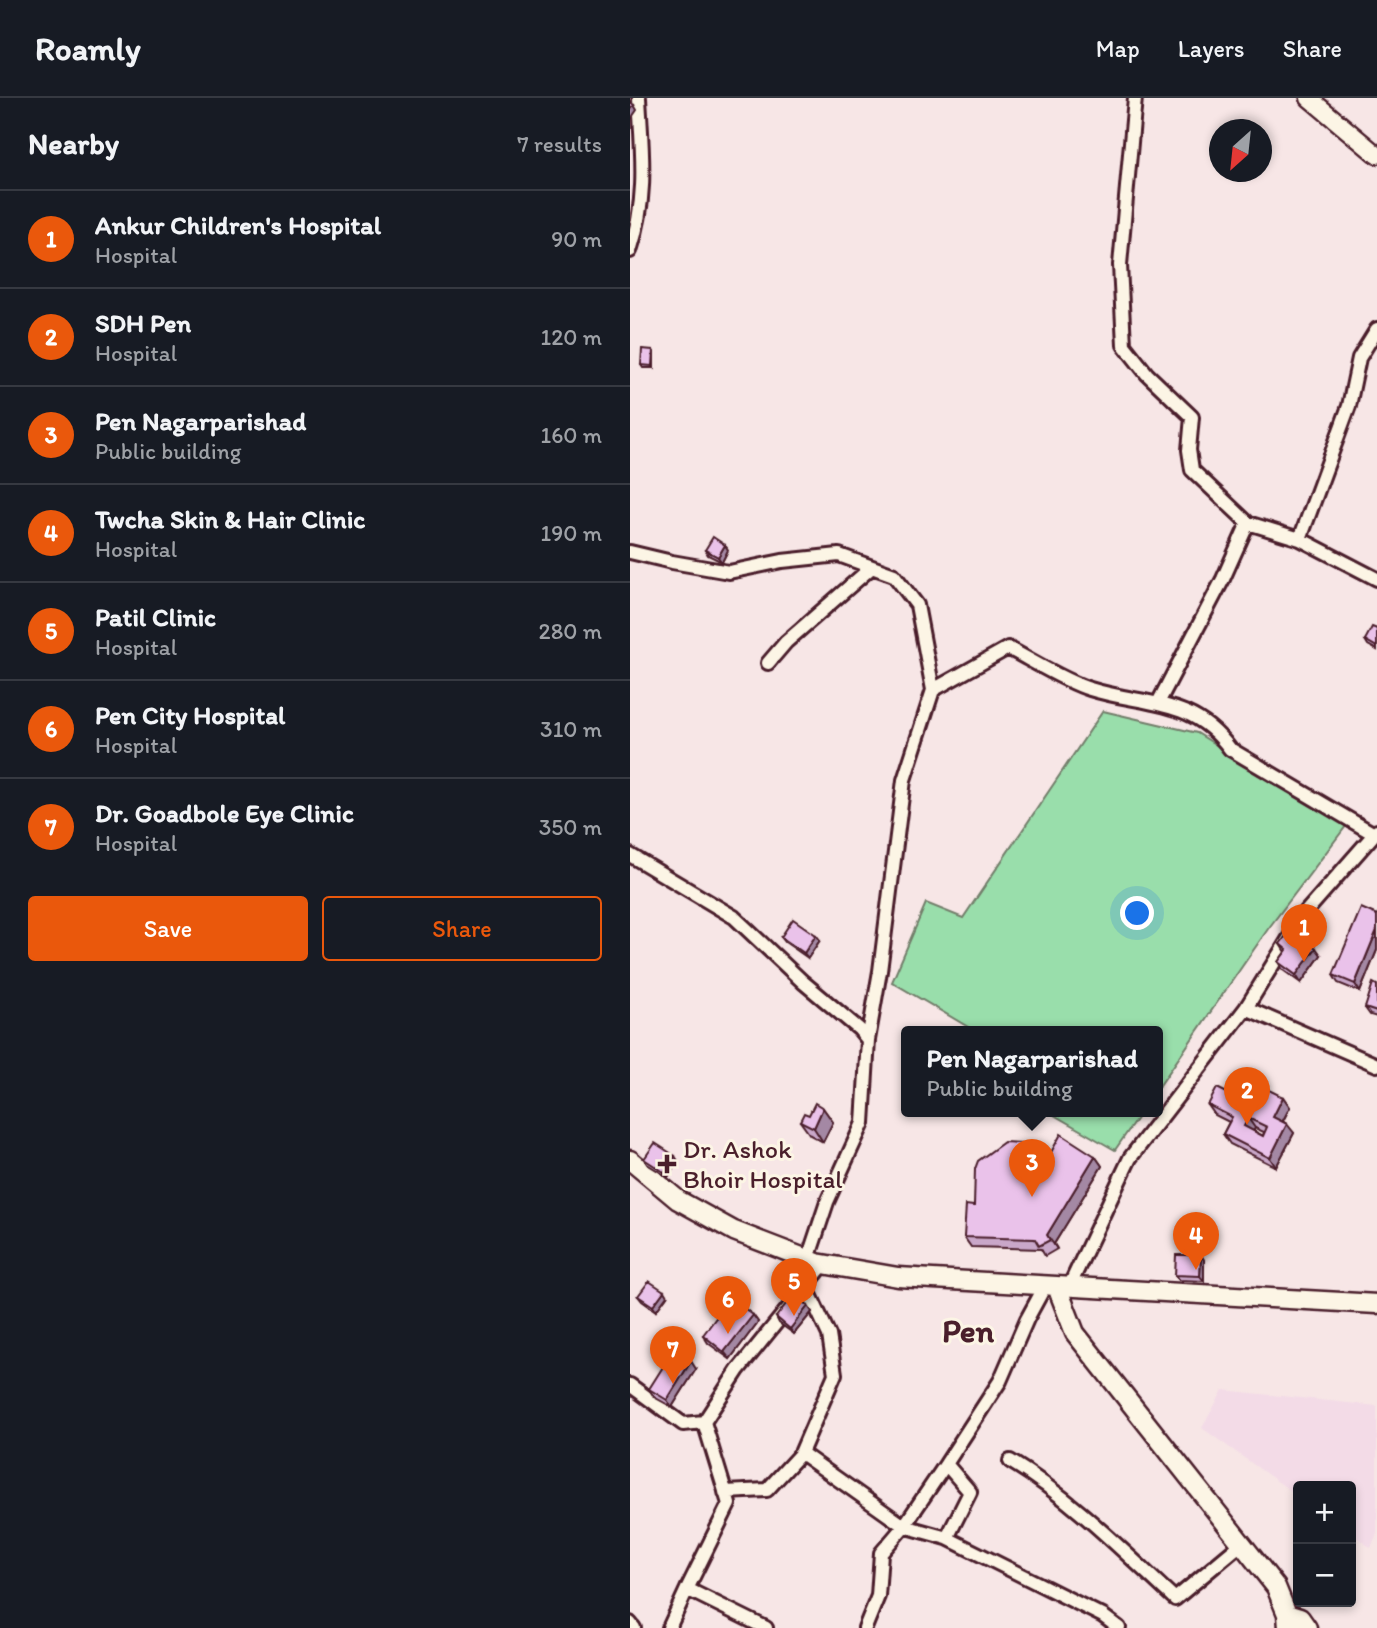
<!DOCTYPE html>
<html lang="en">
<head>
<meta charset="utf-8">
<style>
	:root { --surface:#171b24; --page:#20242c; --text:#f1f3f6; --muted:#9ea1a6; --line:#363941; --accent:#ea580c }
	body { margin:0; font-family:Itim,sans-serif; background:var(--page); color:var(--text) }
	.controls { position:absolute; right:21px; bottom:21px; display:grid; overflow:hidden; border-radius:7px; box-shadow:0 4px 10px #0003 }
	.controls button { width:63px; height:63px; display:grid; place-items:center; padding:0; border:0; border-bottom:2px solid var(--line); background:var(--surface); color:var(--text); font:35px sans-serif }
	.compass { position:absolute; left:579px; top:21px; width:63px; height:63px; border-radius:50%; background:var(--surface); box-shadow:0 4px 10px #0003; rotate:207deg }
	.you { position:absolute; left:508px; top:816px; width:24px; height:24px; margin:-18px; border:5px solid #fff; border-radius:50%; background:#1a73e8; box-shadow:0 0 0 10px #1a73e833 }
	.badge { display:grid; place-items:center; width:46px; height:46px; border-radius:50%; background:var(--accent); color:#fff; font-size:23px; font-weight:700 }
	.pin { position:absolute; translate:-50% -58px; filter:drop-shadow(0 2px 4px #0008) }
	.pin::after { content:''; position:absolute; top:37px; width:24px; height:21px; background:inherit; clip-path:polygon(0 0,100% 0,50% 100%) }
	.popup { position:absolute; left:271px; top:928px; width:262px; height:91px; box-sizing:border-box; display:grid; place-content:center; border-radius:7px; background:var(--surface); filter:drop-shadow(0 2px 5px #0005); font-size:23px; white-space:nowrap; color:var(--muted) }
	.popup b { font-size:26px; color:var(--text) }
	.popup::after { content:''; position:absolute; left:50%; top:100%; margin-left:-14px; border:14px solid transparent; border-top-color:var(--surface) }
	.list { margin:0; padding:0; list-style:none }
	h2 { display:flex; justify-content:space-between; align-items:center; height:91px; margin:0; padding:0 28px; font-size:30px }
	h2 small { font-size:23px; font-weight:400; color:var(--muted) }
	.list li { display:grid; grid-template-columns:46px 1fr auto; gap:21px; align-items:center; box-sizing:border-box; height:98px; padding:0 28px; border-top:2px solid var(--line) }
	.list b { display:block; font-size:26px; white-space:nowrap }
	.list p { margin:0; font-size:23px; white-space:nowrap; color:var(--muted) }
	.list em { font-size:23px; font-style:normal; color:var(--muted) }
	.actions { display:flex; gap:14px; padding:21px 28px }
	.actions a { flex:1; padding:16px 0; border:2px solid var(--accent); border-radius:7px; text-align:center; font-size:24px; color:var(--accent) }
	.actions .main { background:var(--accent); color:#fff }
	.map { position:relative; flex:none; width:747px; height:1530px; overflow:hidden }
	header { display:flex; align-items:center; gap:42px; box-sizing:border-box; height:98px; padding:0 35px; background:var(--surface); border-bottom:2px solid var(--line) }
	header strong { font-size:33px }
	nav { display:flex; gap:38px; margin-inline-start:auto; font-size:24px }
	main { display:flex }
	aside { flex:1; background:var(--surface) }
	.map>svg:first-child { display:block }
</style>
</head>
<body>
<header>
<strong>Roamly</strong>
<nav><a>Map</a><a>Layers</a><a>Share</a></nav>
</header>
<main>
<aside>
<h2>Nearby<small>7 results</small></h2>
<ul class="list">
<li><span class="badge">1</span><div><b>Ankur Children's Hospital</b><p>Hospital</p></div><em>90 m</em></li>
<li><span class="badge">2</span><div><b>SDH Pen</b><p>Hospital</p></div><em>120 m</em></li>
<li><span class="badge">3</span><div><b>Pen Nagarparishad</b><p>Public building</p></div><em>160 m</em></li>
<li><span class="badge">4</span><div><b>Twcha Skin &amp; Hair Clinic</b><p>Hospital</p></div><em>190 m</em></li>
<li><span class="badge">5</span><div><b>Patil Clinic</b><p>Hospital</p></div><em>280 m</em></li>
<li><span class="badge">6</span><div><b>Pen City Hospital</b><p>Hospital</p></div><em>310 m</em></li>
<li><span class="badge">7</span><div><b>Dr. Goadbole Eye Clinic</b><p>Hospital</p></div><em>350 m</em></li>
</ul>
<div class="actions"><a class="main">Save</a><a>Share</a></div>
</aside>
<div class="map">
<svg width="747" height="1530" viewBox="0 0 747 1530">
	<rect width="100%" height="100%" fill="#f7e6e6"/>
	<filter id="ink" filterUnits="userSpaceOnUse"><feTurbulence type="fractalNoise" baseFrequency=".0143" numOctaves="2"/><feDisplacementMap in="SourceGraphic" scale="14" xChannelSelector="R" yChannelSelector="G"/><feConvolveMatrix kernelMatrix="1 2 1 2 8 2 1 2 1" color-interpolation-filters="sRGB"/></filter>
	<g filter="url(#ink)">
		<path fill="#f3dbe7" d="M593 1292 747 1308V1435L741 1450 721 1435V1388H668V1398L572 1330Z"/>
		<path fill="#99deab" stroke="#727e6b" stroke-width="2" d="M473 613 567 635 716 728 638 831 528 990V933H345L262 884 296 805 333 820Z
			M417 1013H512L485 1052Z"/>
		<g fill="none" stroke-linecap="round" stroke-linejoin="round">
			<defs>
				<path id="minor" d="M505 0 490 167 494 247 517 276 562 319 559 352 562 372 618 425 670 441 747 481
					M0 153C18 99 12 55 9 0
					M670 441 719 308 729 260 747 231
					M0 454 42 464 99 474 152 463 209 457 264 477 287 507 303 592 274 682 250 873 238 942 233 1025 197 1104 178 1161
					M138 565 156 544 242 469
					M303 592 378 550C401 562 436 584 460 591 514 608 562 599 600 651L744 736
					M528 605 593 481 618 425
					M0 757 104 819 173 884 229 931 238 942
					M616 910 747 967
					M415 1188 397 1221 370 1283 316 1366 340 1394 317 1440 473 1518 489 1530
					M439 1189 500 1060 616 910 674 816 747 733
					M0 1287 53 1326 74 1324
					M171 1355 274 1428 317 1440
					M380 1363C441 1400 493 1453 545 1501L611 1446
					M95 1394 137 1392 171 1355 205 1276 199 1237 176 1188
					M57 1491 99 1406 74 1324 108 1272 194 1166
					M0 1525 4 1530
					M39 1530 57 1491 136 1530
					M235 1530 248 1498 251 1455 274 1428 316 1366"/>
				<path id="tertiary" d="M679 0 747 57"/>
				<path id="secondary" d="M0 1062 48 1102 104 1133 187 1165 268 1179 747 1206
					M427 1189 445 1235 646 1489 657 1516 658 1530
					M657 1516 670 1520 677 1530"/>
			</defs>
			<use href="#minor" stroke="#4a1f2b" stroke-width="18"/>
			<use href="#tertiary" stroke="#4a1f2b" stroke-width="21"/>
			<use href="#secondary" stroke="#4a1f2b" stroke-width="23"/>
			<use href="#minor" stroke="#fcf5e5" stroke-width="12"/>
			<use href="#tertiary" stroke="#fcf5e5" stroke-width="16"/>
			<use href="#secondary" stroke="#fcf5e5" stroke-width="18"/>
		</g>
		<path fill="#c9a7c9" stroke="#4a1f2b" stroke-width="2" fill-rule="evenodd" d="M24 255V270H13L11 267Z
			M95 447 98 452 92 464 78 457 75 452Z
			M747 531V552L738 547 735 542Z
			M747 817V852L730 894 708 885 703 877Z
			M186 837 190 842 178 860 155 844 151 839Z
			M650 846 691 857 671 885 653 872 648 864 655 854Z
			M747 887V919L740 917 735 910Z
			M653 999 660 1009 653 1023 664 1035 646 1069 600 1046 593 1036 599 1024 585 1017 578 1007 625 1009ZM625 1030 634 1034 633 1038 623 1033Z
			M193 1010 203 1024 193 1044 180 1037 170 1023Z
			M465 1058 472 1068 424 1146 427 1151 415 1158 411 1151 341 1149 334 1139 344 1108 418 1060Z
			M14 1061 48 1063 38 1079 17 1066Z
			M571 1157 574 1162V1183L549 1182 545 1177Z
			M8 1198H37L26 1213 12 1203Z
			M182 1214 164 1236 149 1225 146 1219Z
			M123 1217 128 1224 100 1261 78 1245 73 1237Z
			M66 1271 42 1309 24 1299 19 1291Z"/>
		<path fill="#a488a4" stroke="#4a1f2b" stroke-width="2" d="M4 7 7 12 0 22V13Z
			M23 252 24 255V270L22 268Z
			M95 447 98 452 92 464 88 459Z
			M747 832V852L730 894 725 886Z
			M186 837 190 842 178 860 174 855Z
			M686 850 691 857 671 885 666 877Z
			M653 999 660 1009 650 1028 643 1019Z
			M193 1010 203 1024 193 1044 184 1030Z
			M618 1020 625 1030 621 1038 614 1028Z
			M657 1026 664 1035 646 1069 640 1060Z
			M45 1058 48 1063 38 1079 34 1074Z
			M465 1058 472 1068 424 1146 427 1151 417 1137Z
			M571 1157 574 1162V1183L570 1178Z
			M34 1193 37 1198 26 1213 23 1208Z
			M178 1208 182 1214 164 1236 160 1231Z
			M123 1217 128 1224 100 1261 94 1254Z
			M61 1263 66 1271 42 1309 37 1302Z"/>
		<path fill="#eac2ea" stroke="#4a1f2b" stroke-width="2" fill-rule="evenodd" d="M0 5 4 7 0 13Z
			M12 251 23 252 22 268 11 267Z
			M83 439 95 447 88 459 75 452Z
			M742 529 747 531V549L735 542Z
			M731 810 747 817V832L725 886 703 877Z
			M163 821 186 837 174 855 151 839Z
			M661 831 686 850 666 877 648 864 657 852 650 846Z
			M743 885 747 887V914L735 910Z
			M587 990 625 1009 635 990 653 999 643 1019 657 1026 640 1060 593 1036 602 1019 578 1007ZM618 1020 637 1029 633 1038 614 1028Z
			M185 1005 193 1010 184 1030 170 1023 174 1015 179 1017Z
			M431 1036 465 1058 417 1137 420 1142 409 1148 405 1141 334 1139 336 1107 344 1108 345 1071 348 1063 374 1044 391 1045 418 1060Z
			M25 1045 45 1058 34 1074 14 1061Z
			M546 1157H571L570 1178 545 1177Z
			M19 1183 34 1193 23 1208 8 1198Z
			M163 1197 178 1208 160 1231 146 1219Z
			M101 1200 123 1217 94 1254 73 1237Z
			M43 1253 61 1263 37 1302 19 1291Z"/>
	</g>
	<path fill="#4a1f2b" stroke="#fcf5e5" stroke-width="2.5" d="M33.5 1055.5h7v7h7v7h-7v7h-7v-7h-7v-7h7z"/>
	<g text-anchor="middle" stroke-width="6" stroke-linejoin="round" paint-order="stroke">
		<g font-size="26" fill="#4a1f2b" stroke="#fcf5e5" text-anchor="start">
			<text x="53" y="1060">Dr. Ashok<tspan x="53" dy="30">Bhoir Hospital</tspan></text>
		</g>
		<g font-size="33" font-weight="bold" fill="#4a1f2b" stroke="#fcf5e5">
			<text x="338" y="1244">Pen</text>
		</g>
	</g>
</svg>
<div class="controls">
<button>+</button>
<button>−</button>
</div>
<svg class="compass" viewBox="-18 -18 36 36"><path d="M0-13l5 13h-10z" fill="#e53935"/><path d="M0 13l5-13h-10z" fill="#9ea1a6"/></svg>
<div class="you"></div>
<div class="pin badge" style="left:674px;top:864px">1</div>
<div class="pin badge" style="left:617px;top:1027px">2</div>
<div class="pin badge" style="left:402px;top:1099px">3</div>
<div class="popup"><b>Pen Nagarparishad</b>Public building</div>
<div class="pin badge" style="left:566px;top:1172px">4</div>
<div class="pin badge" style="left:164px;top:1218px">5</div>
<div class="pin badge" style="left:98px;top:1236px">6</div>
<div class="pin badge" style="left:43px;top:1286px">7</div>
</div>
</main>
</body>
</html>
